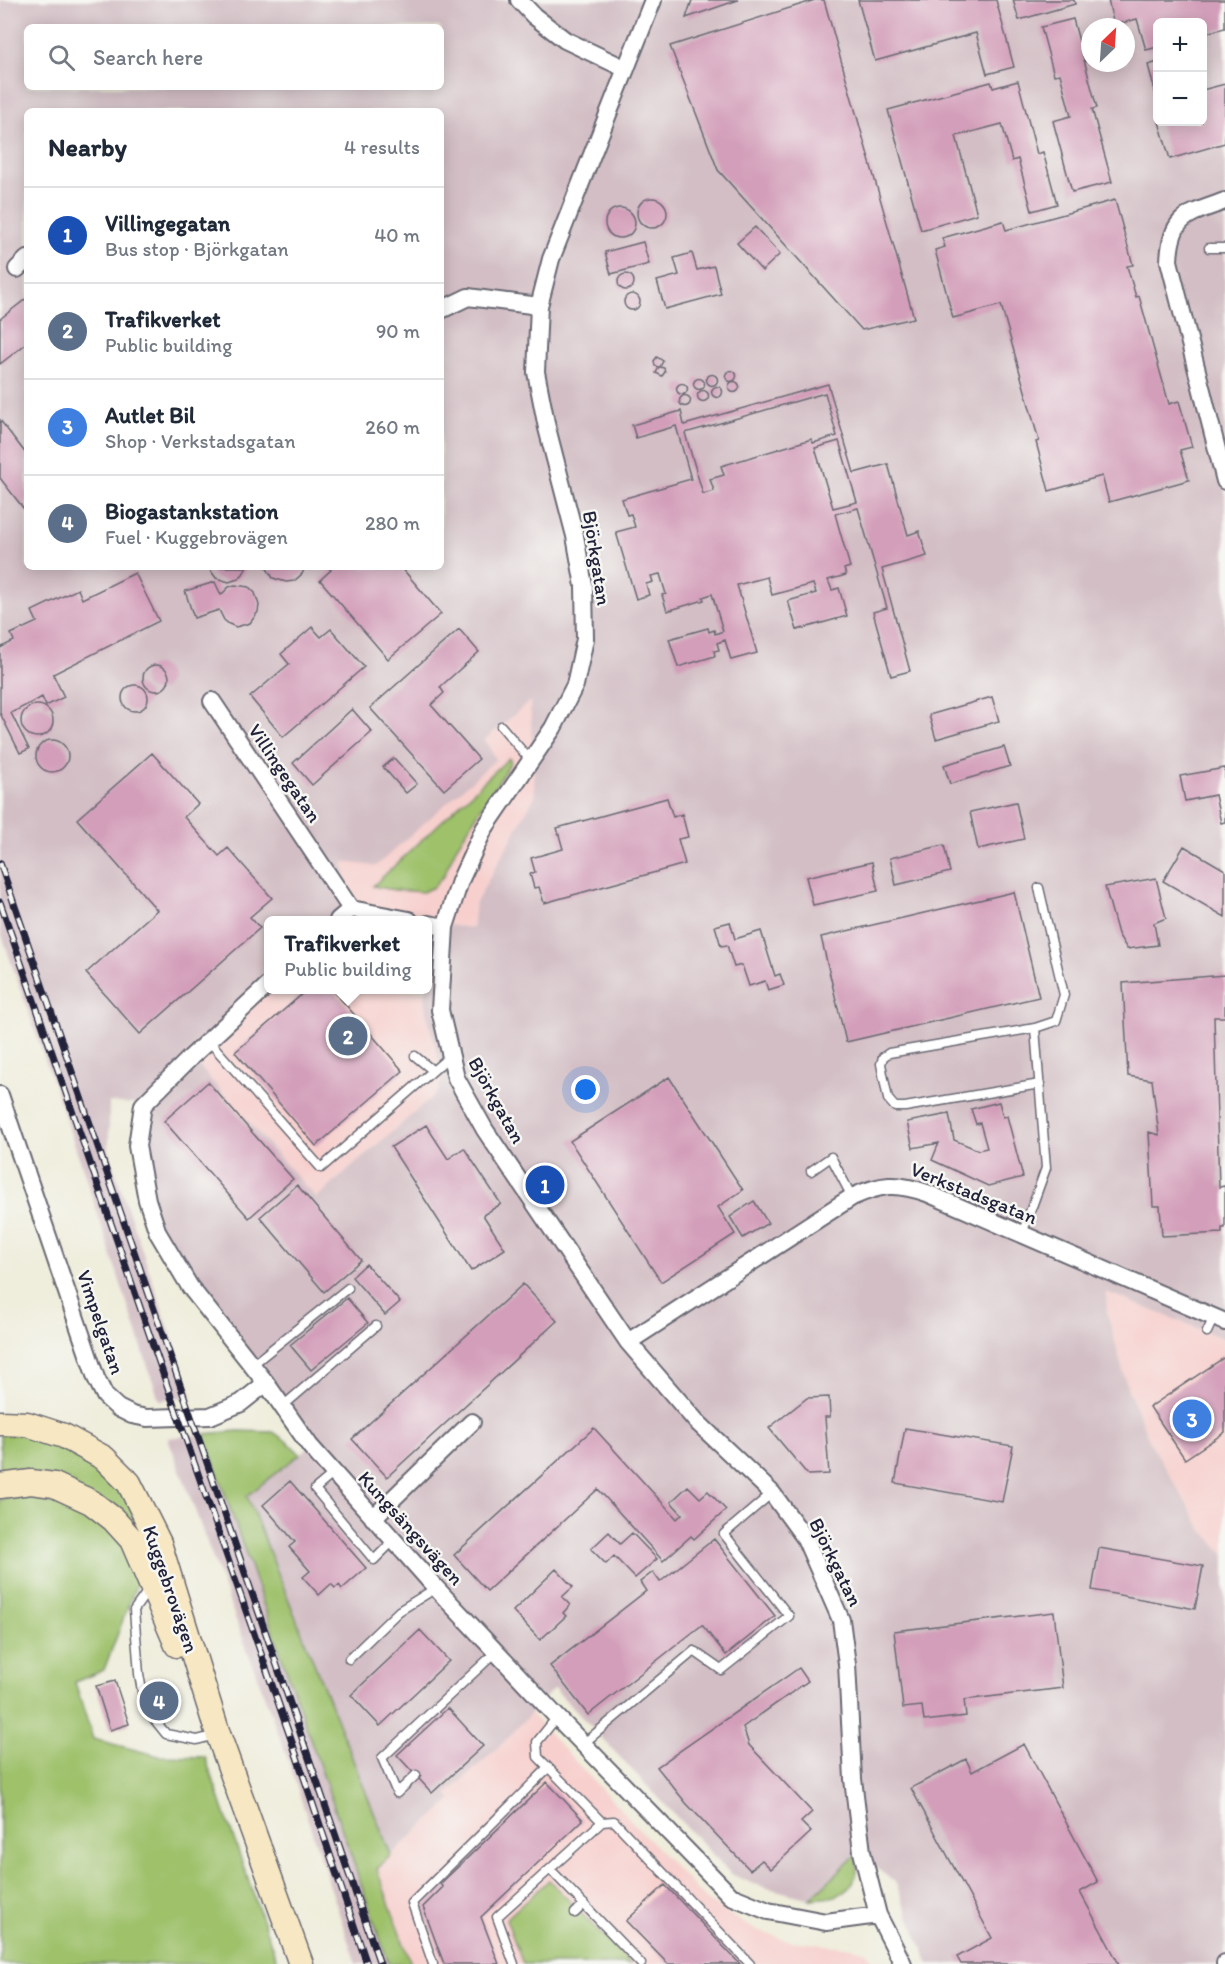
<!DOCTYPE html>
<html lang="en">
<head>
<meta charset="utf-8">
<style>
	:root { --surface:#fff; --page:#f2f2f3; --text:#1f2937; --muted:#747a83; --line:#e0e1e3; --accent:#d93025 }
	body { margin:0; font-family:Itim,sans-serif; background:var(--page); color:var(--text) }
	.controls { position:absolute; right:18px; top:18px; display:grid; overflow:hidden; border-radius:9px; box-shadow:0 3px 15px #0003 }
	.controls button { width:54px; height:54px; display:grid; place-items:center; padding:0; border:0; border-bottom:2px solid var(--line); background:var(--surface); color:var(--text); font:30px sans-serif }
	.compass { position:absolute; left:1081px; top:18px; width:54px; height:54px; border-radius:50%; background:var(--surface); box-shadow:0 3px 15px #0003; rotate:25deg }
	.you { position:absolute; left:586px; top:1090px; width:21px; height:21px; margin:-15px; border:4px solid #fff; border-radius:50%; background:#1a73e8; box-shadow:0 0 0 9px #1a73e833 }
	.badge { display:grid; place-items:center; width:39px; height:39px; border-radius:50%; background:var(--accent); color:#fff; font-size:20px; font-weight:700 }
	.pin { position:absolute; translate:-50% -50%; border:3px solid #fff; box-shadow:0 2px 6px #0006 }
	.popup { position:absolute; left:264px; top:916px; width:168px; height:78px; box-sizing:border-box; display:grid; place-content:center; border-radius:9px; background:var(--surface); filter:drop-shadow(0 2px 4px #0005); font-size:20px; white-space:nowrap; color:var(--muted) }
	.popup b { font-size:22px; color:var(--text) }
	.popup::after { content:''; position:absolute; left:50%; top:100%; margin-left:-12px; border:12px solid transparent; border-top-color:var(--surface) }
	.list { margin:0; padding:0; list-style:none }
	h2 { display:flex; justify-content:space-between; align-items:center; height:78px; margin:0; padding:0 24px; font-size:26px }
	h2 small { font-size:20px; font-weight:400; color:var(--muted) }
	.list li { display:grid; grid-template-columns:39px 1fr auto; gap:18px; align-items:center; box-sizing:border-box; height:96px; padding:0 24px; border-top:2px solid var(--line) }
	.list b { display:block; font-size:22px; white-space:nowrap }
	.list p { margin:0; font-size:20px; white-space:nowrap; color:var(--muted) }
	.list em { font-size:20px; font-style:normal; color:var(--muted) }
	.icon { flex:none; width:33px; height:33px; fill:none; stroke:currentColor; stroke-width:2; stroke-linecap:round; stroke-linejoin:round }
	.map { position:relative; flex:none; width:1225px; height:1964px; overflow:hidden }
	.search { position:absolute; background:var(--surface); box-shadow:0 3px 15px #0003; left:24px; top:24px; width:420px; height:66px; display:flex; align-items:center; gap:15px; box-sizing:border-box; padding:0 21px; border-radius:9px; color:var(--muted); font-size:22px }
	.panel { position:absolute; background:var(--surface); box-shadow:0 3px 15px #0003; left:24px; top:108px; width:420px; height:462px; border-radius:9px }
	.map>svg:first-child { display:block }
</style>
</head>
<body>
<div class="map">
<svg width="1225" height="1964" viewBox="0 0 1225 1964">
	<rect width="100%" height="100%" fill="#f6f6f2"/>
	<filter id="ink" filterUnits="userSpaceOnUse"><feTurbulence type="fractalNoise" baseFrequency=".0167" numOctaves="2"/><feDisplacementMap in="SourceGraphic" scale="12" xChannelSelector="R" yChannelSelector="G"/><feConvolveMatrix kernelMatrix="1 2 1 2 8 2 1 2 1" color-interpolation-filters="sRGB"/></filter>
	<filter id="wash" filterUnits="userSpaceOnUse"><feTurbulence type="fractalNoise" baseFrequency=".008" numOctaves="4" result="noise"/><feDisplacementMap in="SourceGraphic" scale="24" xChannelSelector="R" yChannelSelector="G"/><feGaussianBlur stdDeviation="1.35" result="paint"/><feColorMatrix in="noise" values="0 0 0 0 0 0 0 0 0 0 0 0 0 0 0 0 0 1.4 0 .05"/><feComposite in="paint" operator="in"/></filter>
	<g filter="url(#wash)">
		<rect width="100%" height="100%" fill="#efeddb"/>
		<path fill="#f7d0ce" d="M530 700 536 796 475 904 472 928 430 923 428 953V920H338L351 909 343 862 496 759 485 741Z
			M268 990H426L425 1006 442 1074 439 1091 316 1198 191 1057Z
			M1106 1291 1225 1339V1555L1202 1529 1150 1442 1128 1389 1107 1313Z
			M530 1713 706 1900 757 1931 791 1941 853 1948 867 1952 874 1964H630L549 1880 506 1919 523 1964H411L377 1868 452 1800 447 1794 504 1742Z"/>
		<path fill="#d2bec4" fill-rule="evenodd" d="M0 0H1225V1339L1106 1292 1107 1313 1128 1389 1150 1442 1202 1529 1225 1555V1964H929L895 1882 857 1854 810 1899 753 1884 731 1874 554 1688 504 1742 447 1794 452 1800 391 1855 247 1495 310 1446 190 1287 147 1200 143 1105 109 1102V1154L192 1396 159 1400 81 1163 0 930ZM1158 22H1202V122H1158ZM27 27H441V87H27ZM1090 27H1126V63H1090ZM27 111H441V567H27ZM530 701 535 796 475 904 472 928 430 923 425 1006 442 1074 439 1091 316 1198 191 1057 268 985V920H338L351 909 343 862 376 866 496 759 485 740Z
			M204 1434 265 1602 390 1964H356L285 1751 168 1438Z"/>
		<path fill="#9ec16b" stroke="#607253" stroke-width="1.5" d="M509 758 511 762 457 846 444 875 434 887 423 892 394 890 373 886Z
			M238 1431 273 1432 288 1442 300 1454 247 1496 391 1855 377 1869 411 1964H389L204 1434Z
			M28 1434 87 1456 128 1499 147 1531 136 1538 24 1472H0V1435Z
			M21 1497C51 1501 90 1506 112 1531 123 1544 131 1561 140 1575L104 1670 75 1682 93 1739 159 1756 205 1757 278 1964H0V1499Z
			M857 1854C856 1861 858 1872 855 1878 847 1898 828 1898 810 1899Z
			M549 1880 630 1964H523L506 1919Z"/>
		<g id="blocks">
			<path fill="#d39eb9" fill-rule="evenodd" d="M692 0H738L686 18Z
				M815 0H824L914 318 862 330 718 170 670 46Z
				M858 0H996L1014 67 987 74 976 33 875 61Z
				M1013 0H1074L1075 4 1019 20Z
				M1108 0H1225V28L1202 34V22H1158V47L1146 50 1137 19 1114 25Z
				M1073 19 1097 108 1092 109 1112 182 1072 192 1053 121 1071 116 1060 74 1054 75 1041 27Z
				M1158 62V99H1157L1148 65Z
				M1018 81 1037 154 1043 152 1057 204 1032 211 1018 159 1012 161 1002 124 956 136 977 214 921 230 888 110 991 82 993 88Z
				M1225 84V143L1170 159 1159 122H1202V90Z
				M637 213a15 15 0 1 1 30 0a15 15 0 1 1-30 0Z
				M1115 200 1133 265 1127 266 1136 297 1139 296 1169 404 1179 401 1192 447 1180 450 1189 480 1109 502 1102 476 1049 491 1036 442 1039 441 1001 305 953 318 935 250 945 247 942 238 1003 221 1006 230Z
				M605 223a15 15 0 1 1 30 0a15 15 0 1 1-30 0Z
				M755 227 780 254 762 271 737 243Z
				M643 242 649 264 611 274 605 252Z
				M692 253 697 270 714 266 721 294 665 309 657 281 679 275 674 258Z
				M618 282a8 8 0 1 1 16 0a8 8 0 1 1-16 0Z
				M624 302a8 8 0 1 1 16 0a8 8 0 1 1-16 0Z
				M27 298V343L0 364V319Z
				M657 357 663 361 660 367 664 368 665 372 662 376 656 373 659 367 655 366 654 361Z
				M725.5 376a5.5 5.5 0 1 1 11 0a5.5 5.5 0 1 1-11 0Z
				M706.5 380a5.5 5.5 0 1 1 11 0a5.5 5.5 0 1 1-11 0Z
				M693.5 384a5.5 5.5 0 1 1 11 0a5.5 5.5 0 1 1-11 0Z
				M728.5 387a5.5 5.5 0 1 1 11 0a5.5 5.5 0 1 1-11 0Z
				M676.5 389a5.5 5.5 0 1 1 11 0a5.5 5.5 0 1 1-11 0Z
				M828 384 854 473 888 464 908 535 919 531 927 556 882 569 910 671 891 676 873 612 887 608 858 508 835 514 850 567 844 569 846 575 828 580 832 590 839 588 847 616 797 630 788 601 816 593 813 584 772 595 767 577 737 585 757 653 731 660 725 640 717 643 719 650 714 651 715 656 678 667 669 639 708 628 709 632 714 630 715 634 723 631 712 594 703 597 704 600 667 611 662 595 666 594 660 574 651 576 653 582 646 584 649 595 636 599 616 532 635 527 631 514 627 515 622 499 691 479 676 426 636 438 632 425 681 411 684 425ZM825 393 837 436 813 443 812 439 721 466 724 475 710 479 714 491 703 494 685 433ZM839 441 857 502 833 508 815 448Z
				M711.5 392a5.5 5.5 0 1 1 11 0a5.5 5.5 0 1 1-11 0Z
				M697.5 396a5.5 5.5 0 1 1 11 0a5.5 5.5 0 1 1-11 0Z
				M679.5 401a5.5 5.5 0 1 1 11 0a5.5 5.5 0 1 1-11 0Z
				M0 420 27 455V513L0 478Z
				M208 567H247L243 574 238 579 229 582 216 578Z
				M266 567H305L302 574 294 581 286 582 273 578Z
				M328 567H401L441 614 388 659 320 580 331 570Z
				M135 573 159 621 53 674 64 697 46 706 42 697 11 713 29 749 20 753 0 713V648L14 641 11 634 37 622 32 611 78 589 82 599Z
				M215 582 221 595 229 587 235 585 249 587 255 593 259 605 258 612 250 623 236 627 229 624 224 620 219 610 194 618 185 591Z
				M312 627 321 637 331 629 364 667 283 737 250 697 289 664 281 654Z
				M459 629 479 652 440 687 444 693 431 705 479 759 444 790 370 708Z
				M143 678a13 13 0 1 1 26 0a13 13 0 1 1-26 0Z
				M122 698a13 13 0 1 1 26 0a13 13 0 1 1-26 0Z
				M992 697 999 721 936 739 929 715Z
				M21 721a16 16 0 1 1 32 0a16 16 0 1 1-32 0Z
				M352 709 372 732 312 785 293 763Z
				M36 756a16 16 0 1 1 32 0a16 16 0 1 1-32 0Z
				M1004 747 1010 766 950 784 944 765Z
				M152 753 198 804 184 817 219 856 228 848 272 898 250 917 260 928 140 1034 86 973 157 910 77 819Z
				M394 758 417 784 406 793 383 767Z
				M1225 768V822L1221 823 1215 795 1185 801 1180 776Z
				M667 798 673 817 682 814 688 837 678 839 685 864 544 903 539 887 534 888 530 874 535 872 531 858 563 849 557 828Z
				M1016 802 1024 839 978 849 970 812Z
				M944 845 950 872 896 885 890 858Z
				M1184 846 1225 870V917L1163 881Z
				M872 862 878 891 813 905 806 877Z
				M1156 878 1166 918 1154 923 1158 945 1127 949 1118 934 1105 887Z
				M1014 892 1039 997 846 1042 821 937Z
				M730 922 735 939 761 931 775 976 780 974 784 985 768 990 765 981 749 986 742 965 734 967 727 945 721 946 715 926Z
				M1225 975V1017H1214L1219 1187 1225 1186V1228H1222V1233L1162 1236 1160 1206H1153L1149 1132 1159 1135 1152 1080 1128 1076 1123 983Z
				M307 990H333L403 1071 316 1146 235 1052Z
				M669 1077 743 1190 718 1207 735 1234 661 1282 570 1141Z
				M208 1082 293 1179 249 1218 164 1121Z
				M999 1102 1003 1117 1007 1116 1023 1177 988 1186 932 1160 939 1143 913 1148 907 1122 949 1114 954 1140 978 1150 987 1148 980 1123 976 1124 971 1109Z
				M426 1125 448 1159 464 1148 501 1204 483 1215 505 1249 471 1271 391 1147Z
				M297 1185 361 1260 324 1292 260 1217Z
				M754 1201 768 1223 743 1238 730 1217Z
				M366 1264 400 1302 385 1315 352 1277Z
				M523 1284 557 1321 387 1477 352 1439Z
				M347 1298 368 1323 311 1370 290 1345Z
				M1225 1357V1432L1185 1459 1150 1407Z
				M829 1397 830 1417H825L829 1474 808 1475 769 1428 807 1398Z
				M594 1428 677 1519 682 1514 671 1502 688 1486 700 1498 708 1491 726 1510 694 1539 691 1536 663 1561 598 1489 487 1591 454 1555Z
				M905 1428 1013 1446 1002 1502 895 1483Z
				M290 1481 366 1568 342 1589 339 1585 335 1588 331 1584 319 1595 303 1577 310 1571 289 1547 295 1542 263 1505Z
				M609 1532 620 1544 632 1533 657 1559 635 1578 614 1556 606 1564 591 1549Z
				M714 1539 775 1616 726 1655 702 1625 588 1715 550 1666 646 1591 640 1582 653 1572 660 1582Z
				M1099 1548 1203 1566 1195 1609 1092 1590Z
				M556 1569 573 1587 562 1597 570 1605 563 1613 566 1616 540 1640 513 1611Z
				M1054 1612 1063 1688 964 1700 966 1716 924 1721 922 1706 903 1708 894 1631Z
				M420 1630 449 1661 380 1726 351 1695Z
				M799 1668 808 1681 743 1727 749 1745 812 1812 801 1822 811 1832 771 1869 762 1860 750 1870 686 1803 657 1767Z
				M115 1681 129 1724 110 1730 96 1686Z
				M158 1690 166 1710 160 1712 152 1693Z
				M448 1708 483 1746 432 1793 397 1755Z
				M1024 1744 1098 1882 1080 1892 1119 1964H961L957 1957 992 1938 911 1788 966 1759 972 1772Z
				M547 1782 583 1820 481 1917 499 1964H444L423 1907 443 1887 440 1884Z
				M665 1885 740 1964H668L626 1921Z"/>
		</g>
	</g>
	<g filter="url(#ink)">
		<use href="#blocks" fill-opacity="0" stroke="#6a6973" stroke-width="1.5"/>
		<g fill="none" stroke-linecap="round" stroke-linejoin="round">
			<defs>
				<path id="service" d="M1209 248H1225
					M501 726 530 760
					M1035 1028 889 1053 883 1057 881 1064 888 1099 895 1107H905L1040 1084
					M209 1041 321 1168 450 1056
					M415 1056 432 1070
					M811 1171 831 1157 852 1197
					M1022 1234 1046 1168 1035 1028 1056 1021 1064 995 1039 888
					M1207 1332 1214 1317
					M252 1365 348 1288
					M283 1406 376 1326
					M334 1473 315 1489 374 1560 394 1540
					M149 1589 134 1610 139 1674 145 1708 166 1734 197 1740 216 1735
					M349 1659 399 1611 436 1588
					M557 1717 537 1742 538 1757 602 1822 614 1821 750 1964
					M583 1744 694 1651 721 1670 789 1616 724 1534 772 1493
					M416 1775 397 1793 382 1758 496 1652
					M602 1822 550 1869 641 1964
					M575 1913 584 1904
					M433 1964 412 1903 548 1768
					M514 1964 497 1917 550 1869"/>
				<path id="minor" d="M519 0 534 16 565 40 626 69
					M653 0 551 259 539 306 536 372 547 428 575 536 584 586 585 639 575 685 553 728 484 829 460 881 445 927 440 1010 456 1078 485 1130 628 1342 696 1421 772 1493 805 1538 841 1620 847 1664 853 1779 862 1852 878 1915 903 1964
					M1225 201C1187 215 1171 215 1169 261L1225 481
					M17 269 27 259
					M441 310 468 297 539 306
					M212 701 351 909 409 920
					M338 920 351 909
					M428 924 445 927
					M268 985 191 1057 143 1105 137 1146 147 1200 158 1233 190 1287 266 1383 310 1446 436 1588 557 1717 731 1896 768 1911 826 1922 878 1915
					M0 1095 96 1378 105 1396 118 1408 132 1415 147 1418 210 1416 241 1403 266 1383
					M628 1342 852 1197C881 1184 896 1182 927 1193L1225 1322
					M373 1518 472 1422
					M1225 1964V1963"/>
				<path id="secondary" d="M0 1423 27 1424 64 1436 104 1458 129 1483 159 1543 218 1734 301 1964
					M0 1486 31 1482 54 1485 91 1502 113 1519 132 1540 177 1645"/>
			</defs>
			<use href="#service" stroke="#6a6973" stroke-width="11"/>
			<use href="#minor" stroke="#6a6973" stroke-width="20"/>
			<use href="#secondary" stroke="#6a6973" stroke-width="27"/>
			<use href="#service" stroke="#fff" stroke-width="8"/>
			<use href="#minor" stroke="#fff" stroke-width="16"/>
			<use href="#secondary" stroke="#f7e8c3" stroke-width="24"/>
			<defs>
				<path id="rail" d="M0 863 380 1964
					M0 902 161 1368 293 1745 367 1964"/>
			</defs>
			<use href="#rail" stroke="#22223b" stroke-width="7"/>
			<use href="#rail" stroke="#f6f6f2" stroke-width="4.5" stroke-dasharray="14" stroke-linecap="butt"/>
		</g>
	</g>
	<g text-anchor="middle" stroke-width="5" stroke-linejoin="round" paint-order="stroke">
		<g font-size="20" fill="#22223b" stroke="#f6f6f2">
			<text transform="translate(597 558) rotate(81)" y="7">Björkgatan</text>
			<text transform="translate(285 773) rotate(56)" y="7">Villingegatan</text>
			<text transform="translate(497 1100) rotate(61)" y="7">Björkgatan</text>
			<text transform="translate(974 1193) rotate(22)" y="7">Verkstadsgatan</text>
			<text transform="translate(101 1322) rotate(71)" y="7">Vimpelgatan</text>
			<text transform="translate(411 1528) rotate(48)" y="7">Kungsängsvägen</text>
			<text transform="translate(836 1562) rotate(64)" y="7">Björkgatan</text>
			<text transform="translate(171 1589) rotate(71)" y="7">Kuggebrovägen</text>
		</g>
	</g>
</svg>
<div class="controls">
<button>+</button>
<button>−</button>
</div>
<svg class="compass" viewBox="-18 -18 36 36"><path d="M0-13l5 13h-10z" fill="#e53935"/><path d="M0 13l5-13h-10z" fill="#747a83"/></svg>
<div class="you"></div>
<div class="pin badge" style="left:545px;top:1185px;background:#1a4fb4">1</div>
<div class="pin badge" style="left:348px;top:1036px;background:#5c6f8a">2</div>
<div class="popup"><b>Trafikverket</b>Public building</div>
<div class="pin badge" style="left:1192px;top:1419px;background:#3f7fe0">3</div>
<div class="pin badge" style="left:159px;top:1701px;background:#5c6f8a">4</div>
<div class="search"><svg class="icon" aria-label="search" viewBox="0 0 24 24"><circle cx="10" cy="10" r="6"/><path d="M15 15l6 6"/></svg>Search here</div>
<section class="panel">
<h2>Nearby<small>4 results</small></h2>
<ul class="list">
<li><span class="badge" style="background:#1a4fb4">1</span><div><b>Villingegatan</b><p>Bus stop · Björkgatan</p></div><em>40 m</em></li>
<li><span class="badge" style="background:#5c6f8a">2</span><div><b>Trafikverket</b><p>Public building</p></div><em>90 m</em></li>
<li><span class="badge" style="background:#3f7fe0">3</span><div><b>Autlet Bil</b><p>Shop · Verkstadsgatan</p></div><em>260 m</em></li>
<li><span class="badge" style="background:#5c6f8a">4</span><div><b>Biogastankstation</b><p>Fuel · Kuggebrovägen</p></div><em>280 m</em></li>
</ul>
</section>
</div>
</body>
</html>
